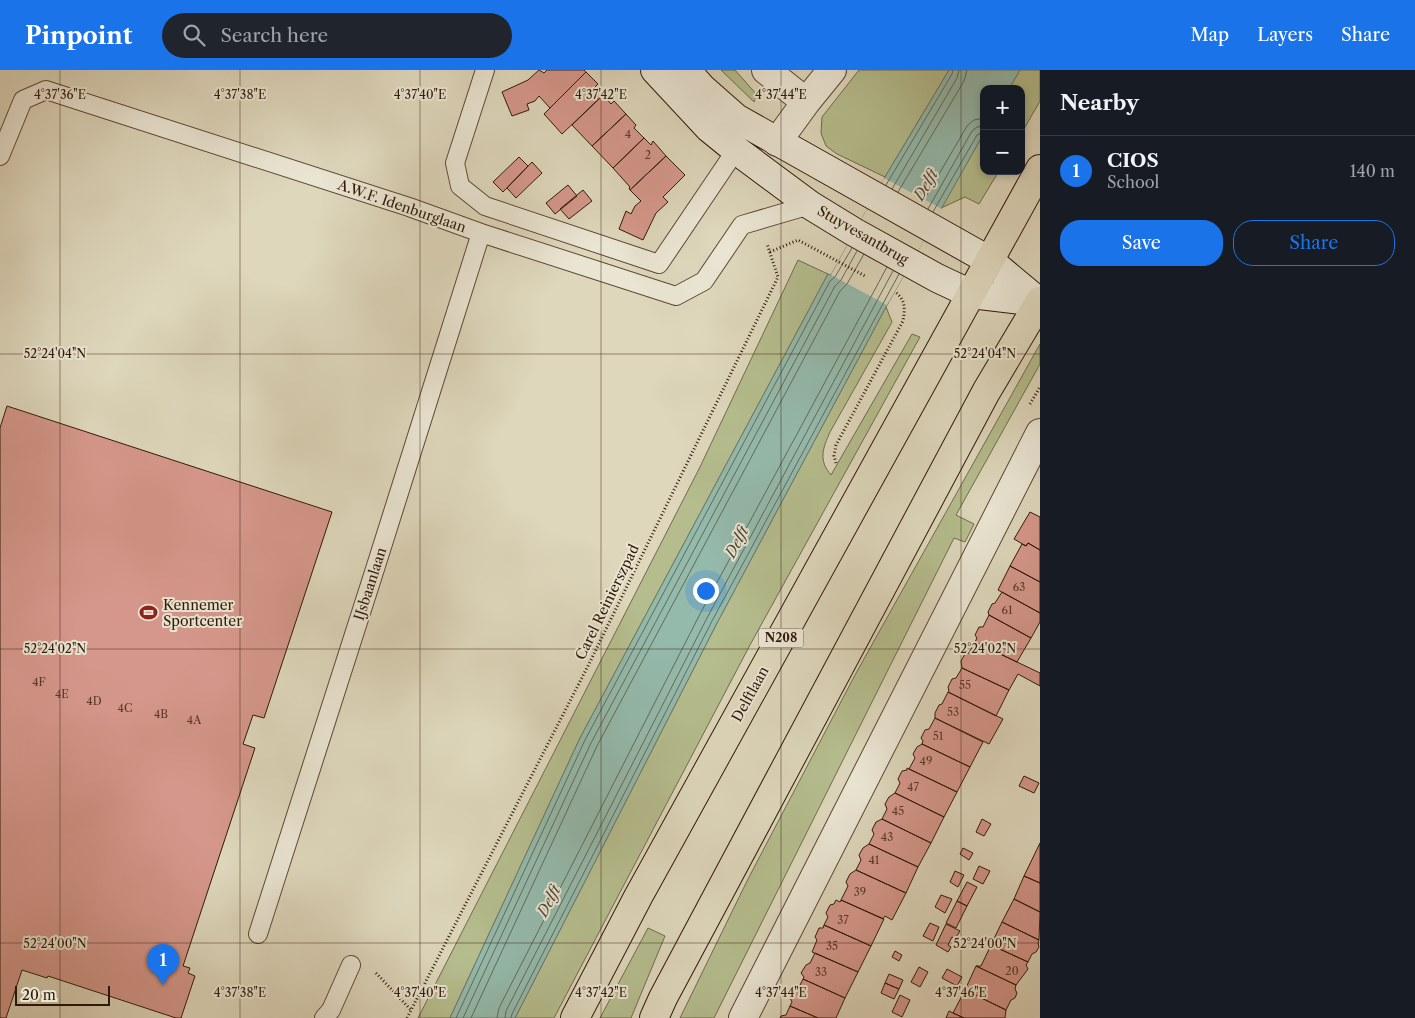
<!DOCTYPE html>
<html lang="en">
<head>
<meta charset="utf-8">
<style>
	:root { --surface:#171b24; --page:#20242c; --text:#f1f3f6; --muted:#9ea1a6; --line:#363941; --accent:#1a73e8 }
	body { margin:0; font-family:"Libre Caslon Text",serif; background:var(--page); color:var(--text) }
	.controls { position:absolute; right:15px; top:15px; display:grid; overflow:hidden; border-radius:10px; box-shadow:0 2px 8px #0003 }
	.controls button { width:45px; height:45px; display:grid; place-items:center; padding:0; border:0; border-bottom:1px solid var(--line); background:var(--surface); color:var(--text); font:25px sans-serif }
	.scale { position:absolute; left:15px; bottom:12px; width:95px; box-sizing:border-box; padding-left:5px; border:2px solid #301907; border-top:0; font-size:14px; line-height:18px; white-space:nowrap; color:#301907; -webkit-text-stroke:4px #eae5d3; paint-order:stroke }
	.you { position:absolute; left:705px; top:520px; width:18px; height:18px; margin:-12px; border:4px solid #fff; border-radius:50%; background:#1a73e8; box-shadow:0 0 0 8px #1a73e833 }
	.badge { display:grid; place-items:center; width:32px; height:32px; border-radius:50%; background:var(--accent); color:#fff; font-size:16px; font-weight:700 }
	.pin { position:absolute; translate:-50% -41px; filter:drop-shadow(0 1px 2px #0008) }
	.pin::after { content:''; position:absolute; top:26px; width:18px; height:15px; background:inherit; clip-path:polygon(0 0,100% 0,50% 100%) }
	.list { margin:0; padding:0; list-style:none }
	h2 { display:flex; justify-content:space-between; align-items:center; height:65px; margin:0; padding:0 20px; font-size:21px }
	h2 small { font-size:16px; font-weight:400; color:var(--muted) }
	.list li { display:grid; grid-template-columns:32px 1fr auto; gap:15px; align-items:center; box-sizing:border-box; height:70px; padding:0 20px; border-top:1px solid var(--line) }
	.list b { display:block; font-size:19px; white-space:nowrap }
	.list p { margin:0; font-size:16px; white-space:nowrap; color:var(--muted) }
	.list em { font-size:16px; font-style:normal; color:var(--muted) }
	.actions { display:flex; gap:10px; padding:15px 20px }
	.actions a { flex:1; padding:11px 0; border:1px solid var(--accent); border-radius:20px; text-align:center; font-size:18px; color:var(--accent) }
	.actions .main { background:var(--accent); color:#fff }
	.icon { flex:none; width:28px; height:28px; fill:none; stroke:currentColor; stroke-width:2; stroke-linecap:round; stroke-linejoin:round }
	.map { position:relative; flex:none; width:1040px; height:948px; overflow:hidden }
	header { display:flex; align-items:center; gap:30px; box-sizing:border-box; height:70px; padding:0 25px; background:var(--accent); color:#fff }
	header strong { font-size:24px }
	nav { display:flex; gap:28px; margin-inline-start:auto; font-size:18px }
	.search { width:350px; height:45px; background:var(--page); display:flex; align-items:center; gap:12px; box-sizing:border-box; padding:0 18px; border-radius:28px; color:var(--muted); font-size:19px }
	main { display:flex }
	aside { flex:1; background:var(--surface) }
	.map>svg:first-child { display:block }
</style>
</head>
<body>
<header>
<strong>Pinpoint</strong>
<div class="search"><svg class="icon" aria-label="search" viewBox="0 0 24 24"><circle cx="10" cy="10" r="6"/><path d="M15 15l6 6"/></svg>Search here</div>
<nav><a>Map</a><a>Layers</a><a>Share</a></nav>
</header>
<main>
<div class="map">
<svg width="1040" height="948" viewBox="0 0 1040 948">
	<rect width="100%" height="100%" fill="#ded7bc"/>
	<filter id="stains"><feTurbulence type="fractalNoise" baseFrequency=".004" numOctaves="4"/><feColorMatrix values="0 0 0 0 .2 0 0 0 0 .09 0 0 0 0 .02 0 0 0 .5 -.17"/></filter>
	<radialGradient id="worn" r=".72"><stop offset=".6" stop-color="#630" stop-opacity="0"/><stop offset="1" stop-color="#630" stop-opacity=".3"/></radialGradient>
	<path fill="#b5bd8e" stroke="#726b4a" d="M721 0H735L757 25 754 32Z
		M859 0H949L885 107 837 84 826 76 821 63 822 47Z
		M1020 0H1040V31L1021 64V19H1009Z
		M984 63V101H999L979 134 965 127 941 138Z
		M798 190 828 204 580 668 450 948H418L700 397Z
		M886 237 892 252 830 362C823 378 818 390 831 405L912 264 920 267 750 575 554 948H515L717 553Z
		M1040 274V294L956 445 974 454 965 472 954 468 714 948H680L748 809 855 605Z
		M648 858 665 866 631 948H600Z"/>
	<path fill="#94baac" stroke="#6c7a6a" d="M949 0H1020L1009 19H984V63L886 237 717 553 515 948H450L580 668 828 204 831 205 885 107Z"/>
	<path fill="#ded7bc" d="M884 108 942 139 887 235 831 205Z"/>
	<g fill="none" stroke-linecap="round" stroke-linejoin="round">
		<path stroke="#626a5a" stroke-width="1" d="M886 115 952 4 953 0
			M892 119 957 8 959 0
			M898 122 964 11 967 0
			M921 135 967 56 974 50 984 48
			M928 139 972 61 977 57 984 56
			M933 142 977 65 984 62
			M456 948 585 670 830 211 835 207 852 178
			M463 948 591 673 835 216 841 210 857 181
			M471 948 597 676 840 221 847 214 864 184
			M497 948 499 938 700 544 887 197
			M505 948 506 941 707 548 893 201
			M511 948 512 944 712 551 899 204"/>
	</g>
	<path fill="#d5978b" stroke="#301907" d="M539 0 544 3 547 0H584L586 2 550 38 539 26 535 31 527 34 529 40 512 46 502 22 528 10Z
		M586 2 598 14 595 17 603 25 562 64 544 44Z
		M603 25 611 34 614 31 626 44 592 76 572 55Z
		M626 44 636 55 634 58 644 68 613 98 592 76Z
		M644 68 651 75 653 71 666 86 630 120 629 118 630 117 613 98Z
		M666 86 685 105 663 127 668 132 656 143 643 170 619 159 626 141 631 144 635 136 641 131 630 120Z
		M519 87 528 96 503 122 493 112Z
		M532 92 542 103 516 128 507 118Z
		M568 115 577 126 555 144 546 133Z
		M583 120 592 131 569 149 560 139Z
		M7 336 332 442 264 648 253 645 243 674 255 678 183 896 190 898 188 903 195 906 181 948H176L48 906 47 908 22 900 6 948H0V358Z
		M1030 442 1040 447V480L1028 473 1026 476 1014 469Z
		M1028 473 1040 480V512L1010 496 1022 474 1026 476Z
		M1010 496 1040 512V543L998 520Z
		M1002 522 1040 543V552L1031 568 989 545 988 542 992 534 995 533Z
		M989 545 1031 568 1017 592 975 572 977 568 975 565 979 557H983Z
		M975 572 1040 603V616L1018 604 1009 620 962 598 961 591 965 584 969 583Z
		M962 598 1009 620 996 646 948 622 949 621 948 617 952 609 956 608Z
		M948 622 1003 649 989 674 935 648V643L939 635 942 634Z
		M935 648 983 672 970 697 922 674 923 671 921 668 925 660 929 659Z
		M922 674 970 697 957 722 909 699 915 688 913 684 917 677Z
		M907 698 957 722 944 747 895 723 900 713 898 709 902 701 907 700Z
		M1024 706 1039 713 1034 723 1019 716Z
		M895 723 944 747 931 773 882 749 887 739 885 734 889 727Z
		M882 749 931 773 918 797 869 774 874 764 872 760 876 752Z
		M982 749 991 754 984 766 976 762Z
		M1040 773V813L1024 806Z
		M869 774 918 797 906 823 856 800 861 790 859 785 863 778Z
		M963 778 973 783 969 790 960 784Z
		M979 796 990 801 983 814 973 809Z
		M856 800 906 823 892 850 885 846 883 849 841 830 848 816 846 812 850 804Z
		M955 801 964 805 958 817 950 812Z
		M1024 806 1040 813V842L1014 829Z
		M967 812 977 817 967 836 957 831Z
		M941 825 952 829 945 843 935 837Z
		M1014 829 1040 842 1039 870 1002 852Z
		M836 830 840 832 841 830 884 849 871 876 824 855 828 847 826 843 830 835 834 834Z
		M957 831 967 836 956 858 946 853Z
		M1002 852 1039 870 1038 873 1039 877 1036 882 1032 884 1028 892 991 875Z
		M930 853 939 857 933 871 923 866Z
		M946 854 960 861 955 869 952 867 948 875 951 877 948 882 936 875Z
		M824 855 871 876 858 902 812 882 817 870 815 867 819 858H823Z
		M991 875 1028 892 1026 895 1028 899 1016 915 976 896H981Z
		M895 881 902 885 899 891 892 887Z
		M815 883 858 902 845 928 803 909 804 907 801 903 806 895 810 893Z
		M976 896 1016 915 1015 919 1017 923 1015 928 1011 930 1006 940 965 920Z
		M919 897 928 902 920 917 911 912Z
		M947 899 962 907 957 916 942 908Z
		M889 904 903 910 899 919 885 913Z
		M803 909 845 928 836 948H818L790 936 792 932 790 928 794 920 798 919Z
		M885 913 899 919 894 929 881 923Z
		M965 920 1006 940 1005 948H964L953 943Z
		M900 925 910 930 902 947 892 942Z
		M790 936 818 948H780L781 946 786 945Z
		M949 941 953 943 964 948H946Z"/>
	<g fill="none" stroke-linecap="round" stroke-linejoin="round">
		<defs>
			<path id="lane" d="M485 0 455 93 460 116 485 136 659 194 736 80
				M0 86 23 30 46 20 409 137 481 163 676 226 704 211 742 155 810 135
				M258 864 375 499 481 163
				M324 948 331 940 351 895"/>
			<path id="street" d="M766 0 806 32
				M777 72 806 32 832 0
				M743 948 1040 363"/>
			<path id="secondary" d="M655 0 709 58 736 80 810 135 854 162 937 208 971 224 1039 232
				M686 0 702 18 736 48 990 191 1039 232"/>
			<path id="primary" d="M575 948 638 827 1040 99
				M654 948 663 928 986 322 1040 231"/>
		</defs>
		<use href="#lane" stroke="#5c4834" stroke-width="20"/>
		<use href="#street" stroke="#5c4834" stroke-width="30"/>
		<use href="#secondary" stroke="#301907" stroke-width="30"/>
		<use href="#primary" stroke="#301907" stroke-width="30"/>
		<path stroke="#301907" stroke-width="3" stroke-dasharray="1 2.5" stroke-linecap="butt" d="M770 182 798 170 865 206
			M1030 334 1040 317
			M836 393 834 386 836 375 903 251C905 239 906 230 895 222
			M376 903 411 940
			M407 948 589 594 778 207 767 174"/>
		<use href="#lane" stroke="#eae5d3" stroke-width="18"/>
		<use href="#street" stroke="#eae5d3" stroke-width="28"/>
		<use href="#secondary" stroke="#eae5d3" stroke-width="28"/>
		<use href="#primary" stroke="#ded7bc" stroke-width="28"/>
	</g>
	<path fill="none" stroke="#301907" stroke-width="1" stroke-opacity="0.45" d="M60 0V948M240 0V948M420 0V948M601 0V948M781 0V948M961 0V948M0 284H1040M0 579H1040M0 873H1040"/>
	<defs>
		<symbol id="stadium-bare" viewBox="-9 -9 18 18"><path d="M0-5a6.5 5 0 1 0 0 10a6.5 5 0 1 0 0-10ZM-3.5-1.8h7v3.6h-7Z" fill="#8f2418" stroke="#eae5d3" stroke-width="2.5" paint-order="stroke"/></symbol>
	</defs>
	<g fill-rule="evenodd">
		<use href="#stadium-bare" x="136" y="530" width="25" height="25"/>
	</g>
	<g text-anchor="middle" stroke-width="4" stroke-linejoin="round" paint-order="stroke">
		<g font-size="11" fill="#593828">
			<text x="628" y="68">4</text>
			<text x="648" y="89">2</text>
			<text x="1019" y="521">63</text>
			<text x="1007" y="544">61</text>
			<text x="39" y="616">4F</text>
			<text x="965" y="619">55</text>
			<text x="62" y="628">4E</text>
			<text x="94" y="635">4D</text>
			<text x="125" y="642">4C</text>
			<text x="953" y="646">53</text>
			<text x="161" y="648">4B</text>
			<text x="194" y="654">4A</text>
			<text x="938" y="670">51</text>
			<text x="926" y="695">49</text>
			<text x="913" y="721">47</text>
			<text x="898" y="745">45</text>
			<text x="887" y="771">43</text>
			<text x="874" y="794">41</text>
			<text x="860" y="826">39</text>
			<text x="843" y="854">37</text>
			<text x="832" y="880">35</text>
			<text x="1012" y="905">20</text>
			<text x="821" y="906">33</text>
		</g>
		<rect fill="#eae5d3" stroke="#685644" stroke-width="1" x="758.5" y="558.5" width="45" height="19" rx="4"/>
		<g font-size="12" font-weight="bold" fill="#301907">
			<text x="781" y="572">N208</text>
		</g>
		<g font-size="14" fill="#301907" stroke="#eae5d3">
			<text transform="translate(402 136) rotate(19)" y="5">A.W.F. Idenburglaan</text>
			<text transform="translate(863 165) rotate(30)" y="5">Stuyvesantbrug</text>
			<text transform="translate(370 514) rotate(-72)" y="5">IJsbaanlaan</text>
			<text transform="translate(607 532) rotate(-64)" y="5">Carel Reinierszpad</text>
			<text transform="translate(750 624) rotate(-61)" y="5">Delftlaan</text>
		</g>
		<g font-size="14" fill="#301907" stroke="#eae5d3" text-anchor="start">
			<text x="163" y="540">Kennemer<tspan x="163" dy="16">Sportcenter</tspan></text>
		</g>
		<g font-size="15" font-style="italic" fill="#4e4939" stroke="#eae5d3">
			<text transform="translate(926 115) rotate(-60)" y="5">Delft</text>
			<text transform="translate(737 472) rotate(-62)" y="5">Delft</text>
			<text transform="translate(549 831) rotate(-62)" y="5">Delft</text>
		</g>
	</g>
	<g font-size="12" text-anchor="middle" fill="#301907" stroke="#eae5d3" stroke-width="4" stroke-linejoin="round" paint-order="stroke">
		<text x="60" y="29">4°37'36"E</text>
		<text x="240" y="29">4°37'38"E</text>
		<text x="420" y="29">4°37'40"E</text>
		<text x="601" y="29">4°37'42"E</text>
		<text x="781" y="29">4°37'44"E</text>
		<text x="55" y="288">52°24'04"N</text>
		<text x="985" y="288">52°24'04"N</text>
		<text x="55" y="583">52°24'02"N</text>
		<text x="985" y="583">52°24'02"N</text>
		<text x="55" y="878">52°24'00"N</text>
		<text x="985" y="878">52°24'00"N</text>
		<text x="240" y="927">4°37'38"E</text>
		<text x="420" y="927">4°37'40"E</text>
		<text x="601" y="927">4°37'42"E</text>
		<text x="781" y="927">4°37'44"E</text>
		<text x="961" y="927">4°37'46"E</text>
	</g>
	<rect width="100%" height="100%" filter="url(#stains)"/>
	<rect width="100%" height="100%" fill="url(#worn)"/>
</svg>
<div class="controls">
<button>+</button>
<button>−</button>
</div>
<div class="scale">20 m</div>
<div class="you"></div>
<div class="pin badge" style="left:163px;top:915px">1</div>
</div>
<aside>
<h2>Nearby<small></small></h2>
<ul class="list">
<li><span class="badge">1</span><div><b>CIOS</b><p>School</p></div><em>140 m</em></li>
</ul>
<div class="actions"><a class="main">Save</a><a>Share</a></div>
</aside>
</main>
</body>
</html>
